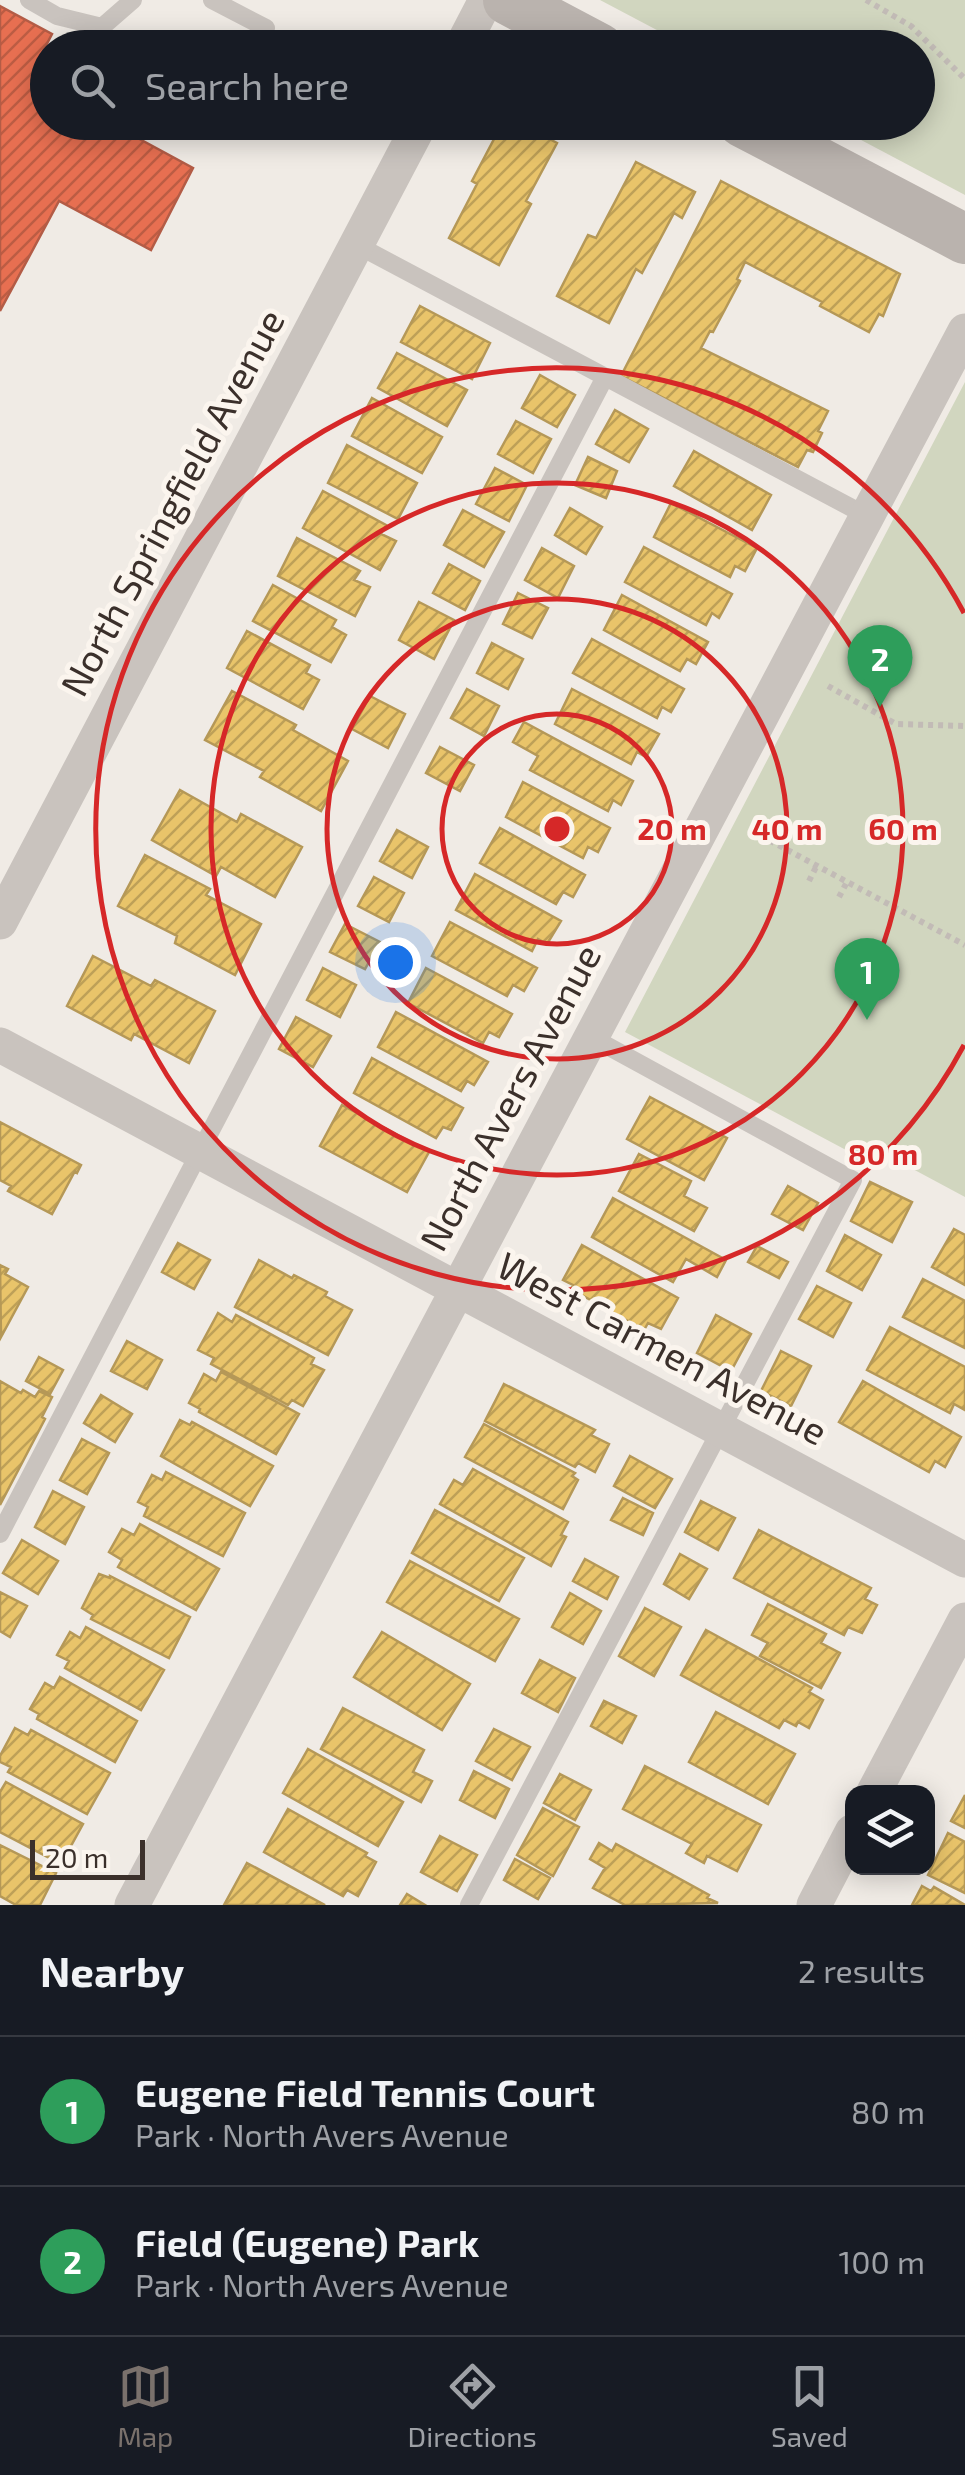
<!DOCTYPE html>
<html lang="en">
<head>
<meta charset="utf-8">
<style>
	:root { --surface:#171b24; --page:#242831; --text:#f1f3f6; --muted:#9ea1a6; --line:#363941; --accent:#7a716c }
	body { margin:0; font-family:"Exo 2",sans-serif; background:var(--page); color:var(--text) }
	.controls { position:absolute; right:30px; bottom:30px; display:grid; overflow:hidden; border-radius:20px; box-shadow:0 5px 25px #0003 }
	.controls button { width:90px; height:90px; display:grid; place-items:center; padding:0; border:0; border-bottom:2px solid var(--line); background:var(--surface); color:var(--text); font:50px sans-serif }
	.scale { position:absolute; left:30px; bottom:25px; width:115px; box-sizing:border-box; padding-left:10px; border:5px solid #3b302b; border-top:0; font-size:28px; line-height:35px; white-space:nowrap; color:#3b302b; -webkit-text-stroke:8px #fbf5ee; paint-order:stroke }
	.you { position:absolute; left:395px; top:962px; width:35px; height:35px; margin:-25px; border:8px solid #fff; border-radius:50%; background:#1a73e8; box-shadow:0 0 0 15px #1a73e833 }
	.badge { display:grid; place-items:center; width:65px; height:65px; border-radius:50%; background:var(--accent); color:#fff; font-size:32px; font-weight:700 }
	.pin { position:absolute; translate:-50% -82px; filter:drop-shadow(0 2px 5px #0008) }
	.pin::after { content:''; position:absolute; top:52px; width:35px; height:30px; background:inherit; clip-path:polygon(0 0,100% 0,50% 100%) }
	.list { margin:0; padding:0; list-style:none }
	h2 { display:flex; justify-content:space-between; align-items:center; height:130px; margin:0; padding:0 40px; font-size:42px }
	h2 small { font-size:32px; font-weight:400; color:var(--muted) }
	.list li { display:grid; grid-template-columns:65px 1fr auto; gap:30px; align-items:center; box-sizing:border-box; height:150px; padding:0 40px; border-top:2px solid var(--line) }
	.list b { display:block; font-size:38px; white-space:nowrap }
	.list p { margin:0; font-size:32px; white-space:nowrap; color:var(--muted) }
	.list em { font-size:32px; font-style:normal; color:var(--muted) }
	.icon { flex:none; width:55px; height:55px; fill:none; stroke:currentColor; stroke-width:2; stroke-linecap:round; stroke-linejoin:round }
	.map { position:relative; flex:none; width:965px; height:1905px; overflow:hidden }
	.search { position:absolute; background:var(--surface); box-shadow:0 5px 25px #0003; left:30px; right:30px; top:30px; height:110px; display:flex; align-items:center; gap:25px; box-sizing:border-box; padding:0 35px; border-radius:55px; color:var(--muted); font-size:38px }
	.sheet { height:430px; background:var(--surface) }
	nav { display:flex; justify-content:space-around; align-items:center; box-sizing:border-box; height:140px; border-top:2px solid var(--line); background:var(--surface); font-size:28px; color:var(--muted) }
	nav a { display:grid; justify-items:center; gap:5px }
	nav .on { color:var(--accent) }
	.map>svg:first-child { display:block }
</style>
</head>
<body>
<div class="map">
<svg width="965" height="1905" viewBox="0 0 965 1905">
	<defs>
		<pattern id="homes-hatch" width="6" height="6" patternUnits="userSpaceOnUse" patternTransform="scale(2.5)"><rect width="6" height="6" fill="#e9c46a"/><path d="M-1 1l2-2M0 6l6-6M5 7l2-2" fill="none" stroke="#bea057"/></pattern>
		<pattern id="shops-hatch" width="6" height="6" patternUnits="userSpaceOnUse" patternTransform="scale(2.5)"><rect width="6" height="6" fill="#e76f51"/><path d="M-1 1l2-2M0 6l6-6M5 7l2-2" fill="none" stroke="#bc5c43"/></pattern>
	</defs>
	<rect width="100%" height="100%" fill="#f0ebe5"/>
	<path fill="#d1d6bf" d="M600 0H965V195L829 123 918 122V48L689 47Z
		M965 382V1197L883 1153 876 1166 625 1032Z"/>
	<path fill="url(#homes-hatch)" stroke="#b59857" stroke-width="2.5" d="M503 122H517L557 143 526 201 531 204 499 265 449 238 477 184 472 181Z
		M636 162 695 192 682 218 674 213 642 273 636 269 609 323 557 296 588 235 596 238Z
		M721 181 900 274 883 316 879 314 869 332 820 306 822 302 745 262 737 279 740 281 713 332 710 331 701 348 828 411 818 431 822 433 813 452 807 450 798 467 621 376Z
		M420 306 490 343 472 379 401 342Z
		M397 353 467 390 447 426 378 388Z
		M540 375 575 395 557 427 522 408Z
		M372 398 442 437 422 473 352 436Z
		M615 410 648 429 629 462 596 444Z
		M516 421 551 439 533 473 498 454Z
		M347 445 417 483 398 519 328 483Z
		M694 451 771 495 752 530 674 486Z
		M588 457 617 471 606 498 575 485Z
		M495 468 527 485 509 521 476 504Z
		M323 491 386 525 381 534 396 541 380 570 303 528Z
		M671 503 757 548 745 571 735 566 730 577 654 537Z
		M570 508 602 527 586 554 555 535Z
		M463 510 504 532 484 567 444 545Z
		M297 538 360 571 354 580 370 587 355 616 278 576Z
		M644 547 732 594 719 618 712 613 706 625 625 582Z
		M542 548 574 566 558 598 525 580Z
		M449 564 480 581 465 610 433 593Z
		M273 585 336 620 332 627 346 635 331 662 253 621Z
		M518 593 548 608 532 638 503 624Z
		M622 595 708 642 696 664 687 659 680 671 604 630Z
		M419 602 454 620 434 659 399 640Z
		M247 631 310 665 306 673 319 680 303 709 227 668Z
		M592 639 684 689 671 712 662 707 657 718 573 673Z
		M492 643 523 659 508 689 477 673Z
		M467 689 499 706 484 736 451 718Z
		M572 689 659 734 646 757 637 752 631 764 555 724Z
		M232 691 296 725 293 730 348 761 321 811 260 777 264 771 205 740Z
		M370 696 405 714 388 748 352 729Z
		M524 722 633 781 621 805 613 800 608 811 530 770 538 756 513 742Z
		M440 747 474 765 460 791 426 773Z
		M523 782 610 828 598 852 588 847 583 858 506 817Z
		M180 790 237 822 241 814 302 847 275 897 221 867 216 876 152 840Z
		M500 828 585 875 573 897 563 892 556 904 480 863Z
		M397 830 428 847 412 878 380 861Z
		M145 855 210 889 206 895 261 924 235 975 175 943 177 936 118 906Z
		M475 874 561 921 547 944 538 939 532 951 456 910Z
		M374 877 404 893 389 922 358 906Z
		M450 922 537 968 524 991 513 985 507 996 432 956Z
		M345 924 380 942 365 969 330 952Z
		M93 956 151 986 155 980 215 1011 189 1063 134 1034 131 1040 67 1006Z
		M323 968 356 985 340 1017 307 1000Z
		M426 968 512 1014 499 1037 489 1032 483 1043 408 1003Z
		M396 1012 488 1062 474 1085 467 1081 461 1091 378 1047Z
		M296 1017 331 1036 313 1067 279 1049Z
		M372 1058 463 1108 451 1130 443 1127 436 1138 354 1093Z
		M650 1097 727 1138 704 1180 627 1139Z
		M342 1105 429 1152 407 1192 320 1146Z
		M0 1122 81 1165 77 1173 75 1171 52 1214 8 1191 11 1186 0 1180Z
		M639 1154 691 1181 684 1196 707 1208 694 1231 619 1191Z
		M870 1182 912 1202 892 1242 851 1221Z
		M788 1186 818 1203 803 1230 772 1214Z
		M613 1198 726 1260 717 1277 686 1259 673 1282 592 1237Z
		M954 1229 965 1235V1285L932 1267Z
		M845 1235 881 1255 862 1290 827 1271Z
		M178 1243 210 1260 194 1289 162 1272Z
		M582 1245 678 1298 661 1329 648 1323 644 1330 571 1289 573 1285 563 1280Z
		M757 1246 788 1262 779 1278 748 1262Z
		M259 1260 292 1278 294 1275 327 1292 325 1296 352 1310 328 1355 235 1307Z
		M0 1265 8 1269 5 1274 28 1287 1 1337Z
		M923 1279 965 1301V1348L903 1317Z
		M817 1286 851 1303 833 1337 799 1319Z
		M218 1313 232 1322 236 1315 314 1358 311 1364 324 1370 303 1406 292 1400 288 1405 211 1364 214 1358 198 1350Z
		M716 1315 751 1334 731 1371 697 1353Z
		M890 1327 965 1367V1410L954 1404 950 1413 867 1370Z
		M127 1341 162 1360 147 1389 111 1371Z
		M781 1351 811 1366 791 1406 761 1391Z
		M39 1357 63 1370 50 1394 26 1381Z
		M221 1372 299 1414 276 1454 199 1412 200 1409 189 1403 204 1374 216 1381Z
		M0 1381 21 1393 23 1390 35 1397 39 1391 52 1397 42 1417 45 1419 0 1505Z
		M863 1381 961 1437 945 1467 935 1461 929 1472 839 1422Z
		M504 1384 595 1430 591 1435 609 1444 595 1472 578 1463 575 1467 485 1421Z
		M101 1395 132 1414 115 1442 84 1423Z
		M180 1420 190 1425 192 1422 273 1466 250 1506 161 1456Z
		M484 1424 575 1473 572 1476 578 1480 563 1509 465 1457Z
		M82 1439 109 1453 87 1494 60 1480Z
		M630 1456 672 1479 655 1508 614 1486Z
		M473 1469 568 1522 561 1535 566 1537 551 1566 440 1504 454 1480 463 1485Z
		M166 1472 245 1513 223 1556 144 1516 148 1507 138 1502 152 1475 162 1480Z
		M53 1491 84 1507 65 1544 35 1527Z
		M623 1498 653 1513 643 1535 611 1520Z
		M701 1501 735 1518 718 1550 685 1532Z
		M435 1510 524 1558 499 1601 412 1553Z
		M140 1524 219 1569 196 1610 118 1567 122 1560 109 1552 122 1529 134 1535Z
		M759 1530 871 1588 865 1599 877 1605 862 1633 848 1627 844 1635 734 1578Z
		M22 1540 58 1561 38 1594 3 1573Z
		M680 1554 707 1569 689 1599 664 1584Z
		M585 1559 618 1577 607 1599 573 1581Z
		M410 1561 519 1619 495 1661 387 1602Z
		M99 1574 110 1578V1576L190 1617 169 1658 91 1619 93 1615 82 1608Z
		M0 1592 27 1606 10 1637 0 1631Z
		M570 1593 601 1611 583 1644 552 1627Z
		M768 1604 826 1634 821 1643 840 1653 821 1688 760 1656 768 1643 752 1635Z
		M645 1608 681 1627 654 1676 619 1656Z
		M86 1627 164 1670 141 1710 65 1668 69 1661 57 1655 70 1632 80 1638Z
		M706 1630 812 1688 809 1692 823 1700 809 1728 798 1722 796 1726 784 1720 779 1728 681 1675Z
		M382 1632 470 1684 442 1730 354 1677Z
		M540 1660 575 1678 558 1712 522 1693Z
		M60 1677 137 1721 115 1762 37 1719 39 1714 30 1709 45 1683 54 1688Z
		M604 1701 636 1716 622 1743 591 1726Z
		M343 1708 424 1750 413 1772 432 1781 421 1802 321 1749Z
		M716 1712 795 1754 768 1804 689 1762Z
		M15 1728 28 1735 31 1730 110 1773 87 1814 8 1772 11 1767 0 1762V1756Z
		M494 1729 530 1747 512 1780 476 1761Z
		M308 1749 403 1802 378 1846 283 1793Z
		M645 1766 761 1825 737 1871 707 1856 704 1863 686 1853 692 1844 623 1809Z
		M474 1771 509 1789 495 1818 460 1800Z
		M560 1774 591 1790 575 1820 544 1803Z
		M6 1782 83 1824 61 1864 0 1832V1792Z
		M965 1795V1828L951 1821Z
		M543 1808 579 1827 553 1876 517 1855Z
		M288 1809 367 1853 365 1856 376 1862 358 1896 347 1890 343 1896 264 1852Z
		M948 1833 965 1842V1893L928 1875Z
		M440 1836 477 1855 457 1891 421 1872Z
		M599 1843 612 1851 616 1844 709 1895 707 1898 718 1903 625 1905 593 1888 605 1868 590 1859Z
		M0 1845 56 1873 40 1905H16L0 1896Z
		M515 1859 550 1878 538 1899 504 1880Z
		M247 1863 325 1905H224Z
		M922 1886 931 1891 934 1887 965 1905H912Z
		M407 1894 425 1905H400Z"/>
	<path fill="url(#shops-hatch)" stroke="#b35c46" stroke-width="2.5" d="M0 6 52 34 37 63 48 69V122H108L193 168 151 250 59 201 0 311Z"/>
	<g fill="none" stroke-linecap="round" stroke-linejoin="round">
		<path stroke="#c2bbb6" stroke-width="6" stroke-dasharray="5 5" stroke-linecap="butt" d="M866 0 911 26 965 79
			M828 686 896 724 965 726
			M752 831 965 945
			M809 881 817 865
			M839 897 847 882"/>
		<path stroke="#c9c3be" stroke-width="18" d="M29 0 57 16 102 27 133 0
			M212 0 266 28
			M357 245 867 516
			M0 1534 605 377
			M469 1905 853 1180 591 1037"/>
		<path stroke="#c9c3be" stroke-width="35" d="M461 48 486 0
			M0 922 421 122
			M0 1045 965 1560
			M874 1792 965 1620
			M132 1905 965 331
			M814 1905 852 1832"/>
		<path stroke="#bab3ae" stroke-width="50" d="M508 0 599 48
			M742 122 965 239"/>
	</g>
	<g fill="none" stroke="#d62828" stroke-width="5">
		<circle cx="557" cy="829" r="115"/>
		<circle cx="557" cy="829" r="230"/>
		<circle cx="557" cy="829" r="346"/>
		<path d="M964 1045A461 461 0 1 1 964 613"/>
	</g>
	<g text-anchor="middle" stroke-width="10" stroke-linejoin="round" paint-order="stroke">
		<g font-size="38" fill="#3b302b" stroke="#fbf5ee">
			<text transform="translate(173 503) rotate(-62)" y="13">North Springfield Avenue</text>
			<text transform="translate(511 1098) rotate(-62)" y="13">North Avers Avenue</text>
			<text transform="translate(662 1349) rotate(28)" y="13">West Carmen Avenue</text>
		</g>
	</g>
	<circle cx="557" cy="829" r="15" fill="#d62828" stroke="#fbf5ee" stroke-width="5"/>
	<g font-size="30" text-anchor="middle" font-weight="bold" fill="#d62828" stroke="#fbf5ee" stroke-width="10" stroke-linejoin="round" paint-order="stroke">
		<text x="672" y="840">20 m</text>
		<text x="787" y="840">40 m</text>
		<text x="903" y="840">60 m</text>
		<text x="883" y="1165">80 m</text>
	</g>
</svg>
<div class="controls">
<button><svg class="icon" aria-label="layers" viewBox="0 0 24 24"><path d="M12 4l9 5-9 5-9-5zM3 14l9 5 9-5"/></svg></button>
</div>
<div class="scale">20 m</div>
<div class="you"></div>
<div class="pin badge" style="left:867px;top:1020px;background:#2e9e5b">1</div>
<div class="pin badge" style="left:880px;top:707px;background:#2e9e5b">2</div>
<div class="search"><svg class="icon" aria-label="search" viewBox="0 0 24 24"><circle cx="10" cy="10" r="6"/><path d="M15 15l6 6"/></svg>Search here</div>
</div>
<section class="sheet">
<h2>Nearby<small>2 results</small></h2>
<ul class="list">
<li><span class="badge" style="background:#2e9e5b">1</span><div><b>Eugene Field Tennis Court</b><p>Park · North Avers Avenue</p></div><em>80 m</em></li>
<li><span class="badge" style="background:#2e9e5b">2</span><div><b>Field (Eugene) Park</b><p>Park · North Avers Avenue</p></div><em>100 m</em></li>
</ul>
</section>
<nav>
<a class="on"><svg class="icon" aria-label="map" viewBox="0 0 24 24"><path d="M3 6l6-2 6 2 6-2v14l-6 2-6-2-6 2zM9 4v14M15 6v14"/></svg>Map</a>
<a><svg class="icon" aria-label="directions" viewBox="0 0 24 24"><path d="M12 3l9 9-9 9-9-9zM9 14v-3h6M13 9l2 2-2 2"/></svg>Directions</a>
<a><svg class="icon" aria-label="saved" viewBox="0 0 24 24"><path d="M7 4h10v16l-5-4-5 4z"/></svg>Saved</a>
</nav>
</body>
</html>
